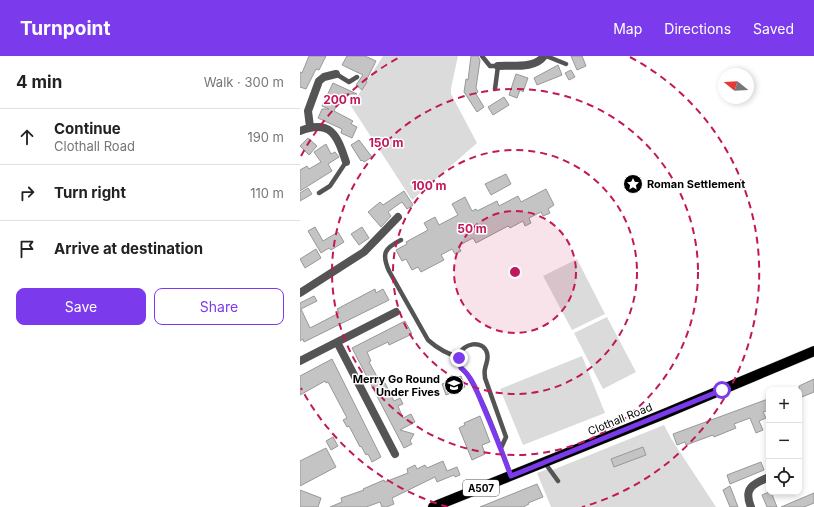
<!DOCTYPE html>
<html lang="en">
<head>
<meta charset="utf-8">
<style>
	:root { --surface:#fff; --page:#f6f6f6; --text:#222; --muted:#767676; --line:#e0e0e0; --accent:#7c3aed }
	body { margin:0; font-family:Inter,sans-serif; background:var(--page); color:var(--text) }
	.controls { position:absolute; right:12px; bottom:12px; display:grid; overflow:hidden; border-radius:8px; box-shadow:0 2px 6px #0003 }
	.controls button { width:36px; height:36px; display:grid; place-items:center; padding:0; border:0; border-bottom:1px solid var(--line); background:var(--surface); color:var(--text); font:20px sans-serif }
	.compass { position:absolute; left:418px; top:12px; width:36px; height:36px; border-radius:50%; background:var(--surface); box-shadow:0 2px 6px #0003; rotate:288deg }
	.stop { position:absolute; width:12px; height:12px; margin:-9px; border:3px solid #7c3aed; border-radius:50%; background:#fff }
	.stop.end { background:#7c3aed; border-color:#fff; box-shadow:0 1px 4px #0008 }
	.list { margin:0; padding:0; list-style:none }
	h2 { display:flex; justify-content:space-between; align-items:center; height:52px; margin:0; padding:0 16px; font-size:17px }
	h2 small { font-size:13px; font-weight:400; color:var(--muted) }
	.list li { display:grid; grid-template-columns:26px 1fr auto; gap:12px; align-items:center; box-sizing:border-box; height:56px; padding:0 16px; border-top:1px solid var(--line) }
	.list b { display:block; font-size:15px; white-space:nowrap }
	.list p { margin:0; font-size:13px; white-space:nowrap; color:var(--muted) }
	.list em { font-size:13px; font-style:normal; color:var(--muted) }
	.actions { display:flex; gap:8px; padding:12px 16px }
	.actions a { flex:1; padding:9px 0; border:1px solid var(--accent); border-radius:8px; text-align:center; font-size:14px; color:var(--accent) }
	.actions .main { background:var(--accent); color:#fff }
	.icon { flex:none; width:22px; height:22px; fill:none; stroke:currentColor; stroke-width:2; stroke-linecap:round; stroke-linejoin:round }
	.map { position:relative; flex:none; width:514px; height:451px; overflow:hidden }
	header { display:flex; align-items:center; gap:24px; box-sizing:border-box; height:56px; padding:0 20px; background:var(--accent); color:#fff }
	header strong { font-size:19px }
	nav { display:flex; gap:22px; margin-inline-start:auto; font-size:14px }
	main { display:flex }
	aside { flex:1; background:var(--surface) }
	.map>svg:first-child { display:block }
</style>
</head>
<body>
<header>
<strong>Turnpoint</strong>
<nav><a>Map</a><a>Directions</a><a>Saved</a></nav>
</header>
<main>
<aside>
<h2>4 min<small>Walk · 300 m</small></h2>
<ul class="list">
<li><svg class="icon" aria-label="ahead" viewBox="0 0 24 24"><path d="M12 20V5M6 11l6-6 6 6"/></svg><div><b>Continue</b><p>Clothall Road</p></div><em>190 m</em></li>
<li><svg class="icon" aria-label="right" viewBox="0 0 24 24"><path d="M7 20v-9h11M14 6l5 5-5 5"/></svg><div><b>Turn right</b></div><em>110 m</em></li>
<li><svg class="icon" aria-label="arrive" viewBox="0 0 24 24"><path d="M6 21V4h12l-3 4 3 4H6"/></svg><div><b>Arrive at destination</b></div></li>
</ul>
<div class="actions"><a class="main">Save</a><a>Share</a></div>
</aside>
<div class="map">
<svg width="514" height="451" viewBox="0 0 514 451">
	<rect width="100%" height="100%" fill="#fff"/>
	<path fill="#dbdbdb" d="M83 0H158L151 32V38L177 87 112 144 51 50Z
		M277 203 305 258 272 274 243 220Z
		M307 261 336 316 303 333 274 277Z
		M282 300 305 357 223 389 200 333Z
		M364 369 372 384 416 451H251L237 417 248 413 250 415Z"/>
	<path fill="#c4c4c4" stroke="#989898" d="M9 0H26L19 14 16 13 6 33 0 31V16L2 17Z
		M47 0H65L76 5 66 25 67 26 62 34 56 29 63 19 42 9Z
		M171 0H178L180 4 176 32 178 36 176 38 184 51 177 56 164 36 166 23 168 24Z
		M271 0H282L286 10 277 14Z
		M258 9 262 19 237 29 234 22Z
		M271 14 275 21 269 24 265 17Z
		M216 18 228 22 223 36 220 34 217 42 209 39Z
		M33 27 57 38H42L34 55 53 65 51 68 57 71 52 82 41 77 42 73 18 62 22 53H29L22 50Z
		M204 41 209 49 193 59 188 51Z
		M8 82 17 90 9 99 0 90Z
		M59 84 72 101 64 106 62 104 61 105 51 89Z
		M26 88 31 98 35 96 39 101 28 108 32 115 0 135V114L7 110 9 113 21 106 14 96Z
		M206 118 211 128 191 139 185 128Z
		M8 132 12 138 0 145V137Z
		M246 133 254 149 248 153 250 157 243 160 241 156 229 162 231 167 225 170 223 165 210 172 208 170 176 187 173 182 158 190 161 195 155 198 152 193 141 199 144 204 121 216 118 211 112 214 106 203 102 205 96 194 107 188 106 186 128 174 124 167 135 161 139 169 158 159 152 148 165 141 172 155 176 153 177 155 197 145 199 150 218 140 221 146Z
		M104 135 113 149 107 153 102 146 96 150 88 156 91 160 81 171 68 156 80 146 83 149Z
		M15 171 23 185 38 176 44 186 31 194 29 192 21 197 8 175Z
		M62 171 69 182 59 189 51 178Z
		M16 193 21 202 5 212 0 203Z
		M75 233 76 237 83 233 89 244 4 286 3 283 0 285V247L14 240 17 245 1 253 10 272 39 257 37 253Z
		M105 265 112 278 89 289 88 286 67 296 71 305 69 306 81 328 85 327 94 345 100 342 103 348 98 350 103 362 111 358 115 366 100 374 114 378 110 385 112 388 104 392 52 292Z
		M32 303 81 401 72 406 68 398 66 399 61 390 60 391 49 370 47 371 43 364 47 362 28 326 26 327 25 325 0 339V320Z
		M161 320 165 331 146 339 142 328Z
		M514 323V336L502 341 501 338H499V330Z
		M468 343 469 354 463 356 466 362 459 365 463 374 456 377 450 362 434 368 436 372 414 381 413 379 386 389 385 386 377 389 373 378Z
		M180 360 190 386 182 389 185 398 172 404 159 372 165 369 164 367Z
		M33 381 38 390 31 394 26 385Z
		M343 391 346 399 314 411 311 403Z
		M26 392 36 411 0 430V405Z
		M143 405 147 415 157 411 160 419 155 421 154 419 137 426 135 421 92 442 94 448 86 451H82L80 446 66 451H30L42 446 41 442 64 434 63 433 84 424 85 426 108 417 107 413 115 409 117 413 125 409 127 412Z
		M461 406 464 414 430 428 427 419Z
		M237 428 243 441 228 447 229 448 223 451H180Z
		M430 430 438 451H430L423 434Z
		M0 434 21 442 18 451H0Z
		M469 436H471L477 451H467L462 439Z
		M514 437V447L504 451H481Z"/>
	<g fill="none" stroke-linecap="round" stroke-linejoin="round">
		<defs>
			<path id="primary" d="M133 451 364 358 514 295"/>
		</defs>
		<use href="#primary" stroke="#dbdbdb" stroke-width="11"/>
		<path stroke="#545454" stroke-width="4.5" d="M182 0 190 10H198L195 33
			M246 0 266 8
			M36 18 49 26 57 21
			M19 137 30 130 46 106
			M101 184C85 192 81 197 89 215L128 284C137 292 147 298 159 301
			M201 392 206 381 185 322C185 319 184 316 185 313 186 307 189 303 187 297 183 283 162 287 159 300 159 304 161 309 161 312 177 323 203 399 211 420
			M245 407 258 425"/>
		<path stroke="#545454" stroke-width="8" d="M198 10C212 9 235 13 244 0
			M10 71 8 55 19 25 24 21 36 18
			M0 75C31 63 37 79 46 106
			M0 237 64 196 98 161
			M37 286 95 398
			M0 305 96 256
			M451 451C443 432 453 428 469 421"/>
		<use href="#primary" stroke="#000" stroke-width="10"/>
	</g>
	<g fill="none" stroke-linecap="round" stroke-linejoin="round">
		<path stroke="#7c3aed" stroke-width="5" d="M159 302 161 312C172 320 178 338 183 350 193 373 202 396 211 420L422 334"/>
	</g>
	<circle cx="215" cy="216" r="61" fill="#c2185b" fill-opacity=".12"/>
	<g fill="none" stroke="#c2185b" stroke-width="2" stroke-dasharray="7 5">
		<circle cx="215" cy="216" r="61"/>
		<circle cx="215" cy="216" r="122"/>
		<circle cx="215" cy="216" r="183"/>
		<path d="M148 451A244 244 0 0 1 1 332M1 100A244 244 0 0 1 100 1M330 1A244 244 0 0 1 282 451"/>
	</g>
	<defs>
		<symbol id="sight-disc" viewBox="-11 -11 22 22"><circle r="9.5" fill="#000" stroke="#fff"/><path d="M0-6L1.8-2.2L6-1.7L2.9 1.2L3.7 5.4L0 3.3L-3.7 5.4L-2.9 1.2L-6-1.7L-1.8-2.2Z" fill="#fff"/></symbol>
		<symbol id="school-disc" viewBox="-11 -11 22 22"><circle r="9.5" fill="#000" stroke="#fff"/><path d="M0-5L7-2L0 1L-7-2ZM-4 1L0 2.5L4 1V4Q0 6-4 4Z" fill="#fff"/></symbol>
	</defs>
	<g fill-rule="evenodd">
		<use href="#sight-disc" x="322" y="117" width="22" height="22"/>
		<use href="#school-disc" x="143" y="318" width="22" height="22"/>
	</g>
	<g text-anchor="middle" stroke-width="3" stroke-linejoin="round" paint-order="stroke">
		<rect fill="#fff" stroke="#4c4c4c" stroke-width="1" x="163" y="424" width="36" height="16" rx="3"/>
		<g font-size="10" font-weight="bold" fill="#000">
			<text x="181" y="436">A507</text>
		</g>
		<g font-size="11" font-weight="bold" fill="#000" stroke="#fff" text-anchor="start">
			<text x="347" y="132">Roman Settlement</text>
			<text x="140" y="327" text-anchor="end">Merry Go Round<tspan x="140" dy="13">Under Fives</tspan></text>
		</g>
		<g font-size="11" fill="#000" stroke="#fff">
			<text transform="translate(320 363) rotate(-22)" y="4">Clothall Road</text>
		</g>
	</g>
	<circle cx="215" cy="216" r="6" fill="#c2185b" stroke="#fff" stroke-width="2"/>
	<g font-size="12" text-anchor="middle" font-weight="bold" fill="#c2185b" stroke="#fff" stroke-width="3" stroke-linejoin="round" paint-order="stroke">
		<text x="42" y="48">200 m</text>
		<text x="86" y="91">150 m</text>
		<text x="129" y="134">100 m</text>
		<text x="172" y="177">50 m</text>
	</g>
</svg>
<div class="controls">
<button>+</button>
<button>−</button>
<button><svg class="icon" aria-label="locate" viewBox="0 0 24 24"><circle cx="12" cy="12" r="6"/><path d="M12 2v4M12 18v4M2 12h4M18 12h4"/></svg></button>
</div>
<svg class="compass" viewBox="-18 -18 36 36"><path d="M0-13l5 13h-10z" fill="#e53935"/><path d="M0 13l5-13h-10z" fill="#767676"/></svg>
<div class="stop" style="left:422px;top:334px"></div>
<div class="stop end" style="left:159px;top:302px"></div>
</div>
</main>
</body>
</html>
